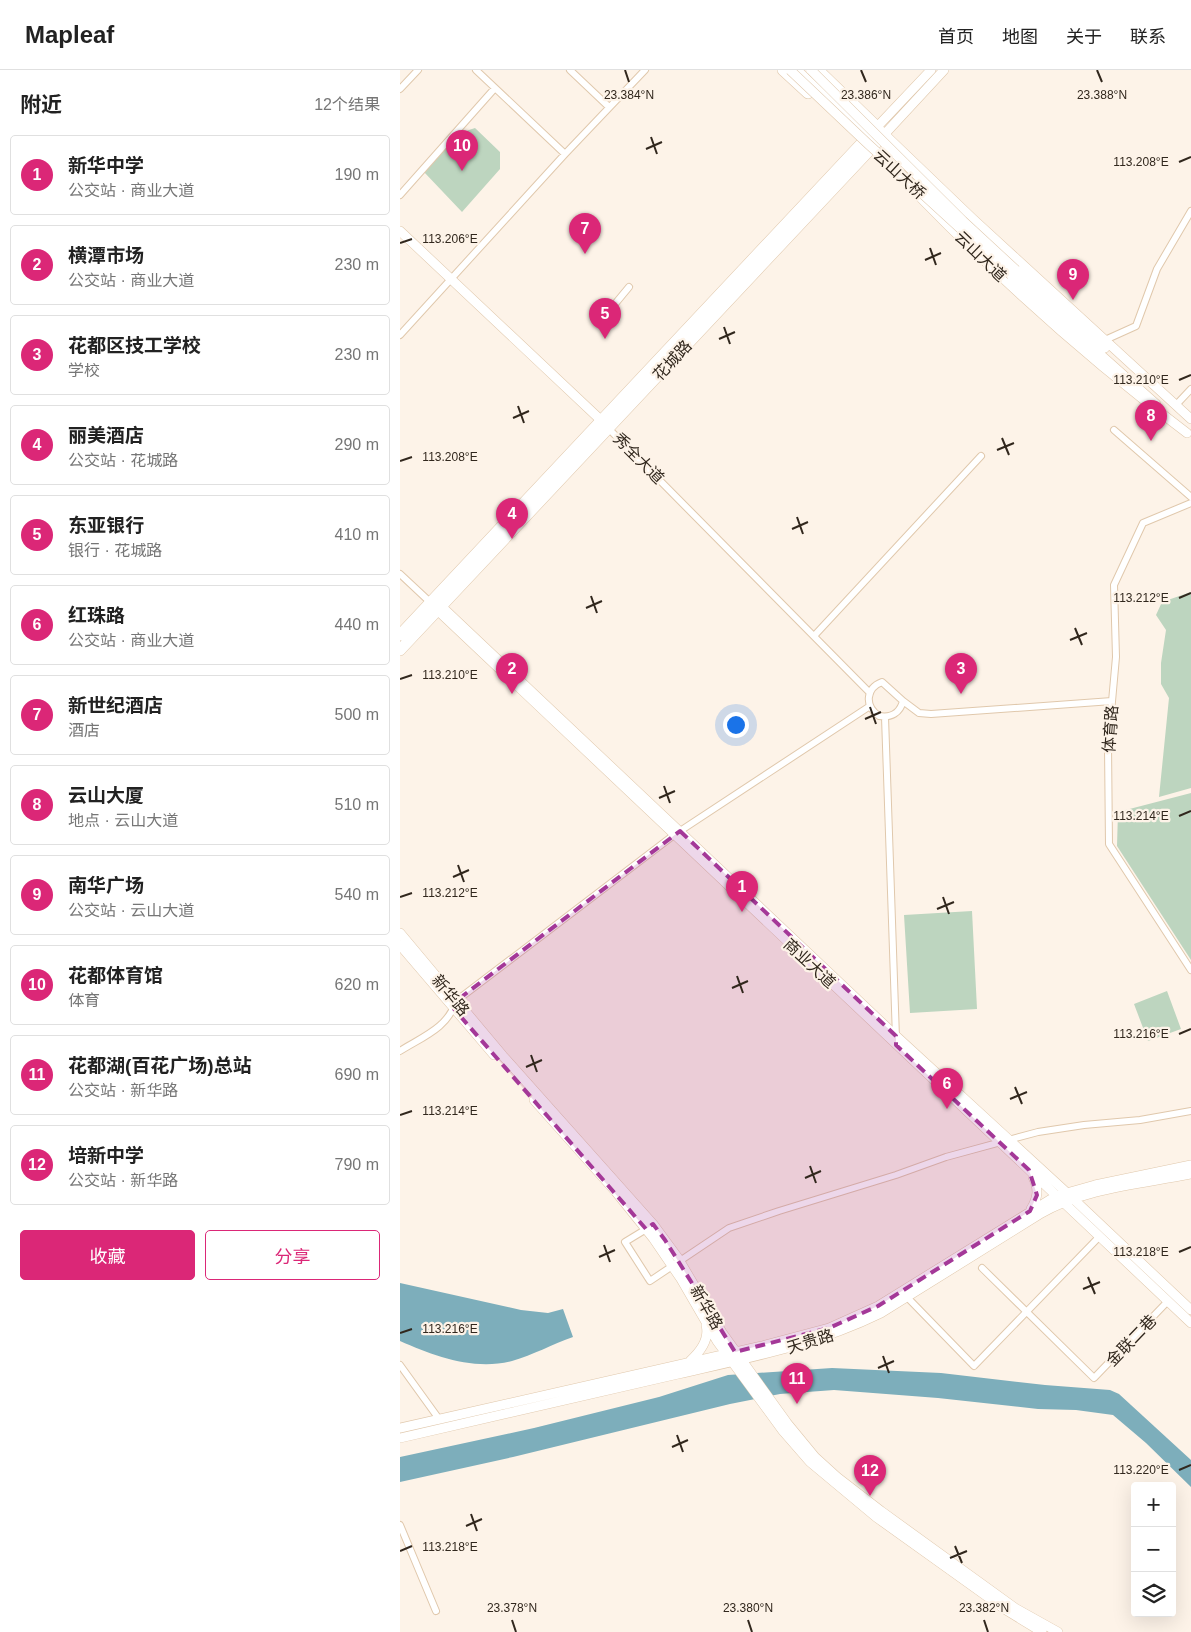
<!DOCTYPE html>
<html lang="zh">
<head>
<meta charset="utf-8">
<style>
	:root { --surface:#fff; --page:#f6f6f6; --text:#222; --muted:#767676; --line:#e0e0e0; --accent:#db2777 }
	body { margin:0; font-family:Arial,"Noto Sans SC",sans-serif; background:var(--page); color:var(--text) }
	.controls { position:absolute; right:15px; bottom:15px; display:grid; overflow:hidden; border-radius:5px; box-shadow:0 5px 20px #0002 }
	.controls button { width:45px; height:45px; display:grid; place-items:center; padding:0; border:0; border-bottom:1px solid var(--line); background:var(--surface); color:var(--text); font:25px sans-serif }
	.you { position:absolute; left:335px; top:654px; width:18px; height:18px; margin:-12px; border:4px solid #fff; border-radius:50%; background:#1a73e8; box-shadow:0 0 0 8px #1a73e833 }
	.badge { display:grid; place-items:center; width:32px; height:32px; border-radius:50%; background:var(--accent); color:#fff; font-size:16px; font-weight:700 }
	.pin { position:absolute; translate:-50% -41px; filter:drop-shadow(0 1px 2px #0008) }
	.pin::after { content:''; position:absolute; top:26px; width:18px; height:15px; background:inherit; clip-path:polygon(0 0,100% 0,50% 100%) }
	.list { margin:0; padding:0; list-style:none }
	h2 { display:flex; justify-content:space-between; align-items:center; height:65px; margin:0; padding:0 20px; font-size:21px }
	h2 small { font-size:16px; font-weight:400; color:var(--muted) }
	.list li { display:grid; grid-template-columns:32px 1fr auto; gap:15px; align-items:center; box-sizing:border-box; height:80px; margin:0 10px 10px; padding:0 10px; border:1px solid var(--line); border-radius:5px }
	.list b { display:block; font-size:19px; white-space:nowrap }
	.list p { margin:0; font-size:16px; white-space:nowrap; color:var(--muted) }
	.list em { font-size:16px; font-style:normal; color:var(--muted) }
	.actions { display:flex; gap:10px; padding:15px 20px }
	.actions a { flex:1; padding:11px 0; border:1px solid var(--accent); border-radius:5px; text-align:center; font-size:18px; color:var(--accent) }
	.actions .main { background:var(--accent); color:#fff }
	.icon { flex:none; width:28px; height:28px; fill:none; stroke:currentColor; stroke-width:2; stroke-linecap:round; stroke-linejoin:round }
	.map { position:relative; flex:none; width:791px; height:1562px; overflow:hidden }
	header { display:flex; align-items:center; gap:30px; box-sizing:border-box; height:70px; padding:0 25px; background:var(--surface); border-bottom:1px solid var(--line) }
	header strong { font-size:24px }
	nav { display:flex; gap:28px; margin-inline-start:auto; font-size:18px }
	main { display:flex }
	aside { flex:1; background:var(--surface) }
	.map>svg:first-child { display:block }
</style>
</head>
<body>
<header>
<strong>Mapleaf</strong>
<nav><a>首页</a><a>地图</a><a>关于</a><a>联系</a></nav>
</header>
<main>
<aside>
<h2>附近<small>12个结果</small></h2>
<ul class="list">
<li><span class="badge">1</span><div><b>新华中学</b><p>公交站 · 商业大道</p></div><em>190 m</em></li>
<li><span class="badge">2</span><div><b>横潭市场</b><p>公交站 · 商业大道</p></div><em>230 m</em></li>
<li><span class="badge">3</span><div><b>花都区技工学校</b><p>学校</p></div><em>230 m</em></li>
<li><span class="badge">4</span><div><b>丽美酒店</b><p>公交站 · 花城路</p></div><em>290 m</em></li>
<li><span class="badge">5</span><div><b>东亚银行</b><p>银行 · 花城路</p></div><em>410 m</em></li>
<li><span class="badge">6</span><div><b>红珠路</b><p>公交站 · 商业大道</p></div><em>440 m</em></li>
<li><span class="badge">7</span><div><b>新世纪酒店</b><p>酒店</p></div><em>500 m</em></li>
<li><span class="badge">8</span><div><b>云山大厦</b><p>地点 · 云山大道</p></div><em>510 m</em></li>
<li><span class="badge">9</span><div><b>南华广场</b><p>公交站 · 云山大道</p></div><em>540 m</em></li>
<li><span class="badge">10</span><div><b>花都体育馆</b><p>体育</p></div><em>620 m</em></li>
<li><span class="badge">11</span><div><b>花都湖(百花广场)总站</b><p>公交站 · 新华路</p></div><em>690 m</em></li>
<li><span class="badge">12</span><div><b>培新中学</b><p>公交站 · 新华路</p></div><em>790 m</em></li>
</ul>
<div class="actions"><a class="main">收藏</a><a>分享</a></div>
</aside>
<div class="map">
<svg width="791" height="1562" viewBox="0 0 791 1562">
	<rect width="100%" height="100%" fill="#fdf3e8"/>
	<path fill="#bdd5bf" d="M75 58 100 82V99L62 142 24 102 60 63Z
		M791 522V718L759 727 769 628 761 614V593L766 560 756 545 762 532Z
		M791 723V890L717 776 718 742Z
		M572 841 577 939 510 943 504 845Z
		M767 921 781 959 748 971 734 934Z"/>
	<path fill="#7daebb" d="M0 1213 121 1240 148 1243 163 1239 173 1267C153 1274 133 1285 112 1291 74 1301 34 1286 0 1271Z
		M432 1298 541 1303 645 1315 710 1320 719 1324 791 1390V1417L746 1373 713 1345 676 1340 638 1339 538 1328 434 1320 380 1324 330 1334 113 1387 0 1412V1387L134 1358 259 1327 328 1305Z"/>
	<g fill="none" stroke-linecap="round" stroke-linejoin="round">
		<defs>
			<path id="street" d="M76 0 165 84
				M170 0 209 37
				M0 19 18 0
				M0 125 95 18
				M210 240 229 217
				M0 265 165 84 245 0
				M705 270 736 256 757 199 791 141
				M776 335 791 319
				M208 358 470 623
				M714 360 791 427
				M791 433 743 453 714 515 716 587 708 676 709 774 791 900
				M0 504 30 532
				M414 566 581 386
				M482 612 503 631C500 643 491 648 479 646 464 636 466 618 482 612Z
				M503 631 519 643 531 644 712 631
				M485 647 496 968
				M0 981C22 967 48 958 56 931L274 765 470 636
				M248 1158 225 1172 250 1211 329 1158 379 1141 496 1105 546 1087 638 1062 684 1055 740 1050 791 1041
				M582 1198 694 1308 768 1231
				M505 1225 574 1296 699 1167
				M0 1295 39 1349
				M0 1455 36 1541"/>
			<path id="secondary" d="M397 0 468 67 469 71
				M531 0 477 57 573 149 791 349
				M481 68 544 0
				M521 128C604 213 692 292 787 363
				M0 161 206 355
				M616 200 705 278
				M611 205 756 334
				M35 534 41 536 496 966 666 1122 791 1240
				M33 536 791 1253
				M0 863 103 986 253 1154 278 1188 323 1264 387 1353 415 1387 437 1407 481 1441 615 1538 658 1562
				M0 875 94 985
				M134 1030 216 1122 253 1168 281 1209 317 1271 383 1361 410 1392 476 1447 606 1540 642 1562
				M631 1139C638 1128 639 1119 633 1107
				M290 1291C300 1282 310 1270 306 1255
				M0 1358 362 1276 429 1258 478 1236 656 1126 695 1115 791 1095
				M0 1368C93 1347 186 1326 278 1304 348 1288 416 1275 481 1243L640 1144C684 1118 741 1114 791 1104"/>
			<path id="highway" d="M383 0 408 23
				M0 565 477 57
				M0 580 479 70 477 57 418 0"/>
		</defs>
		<use href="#street" stroke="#e0c8ac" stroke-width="8"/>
		<use href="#secondary" stroke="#e0c8ac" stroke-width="10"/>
		<use href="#highway" stroke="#e0c8ac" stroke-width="12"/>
		<use href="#street" stroke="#fff" stroke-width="6"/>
		<use href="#secondary" stroke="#fff" stroke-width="9"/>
		<use href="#highway" stroke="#fff" stroke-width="11"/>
		<defs>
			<path id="secondary-bridge" d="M390 0 467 73 611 205
				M411 0 563 151 616 200"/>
		</defs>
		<use href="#secondary-bridge" stroke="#e0c8ac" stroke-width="10" stroke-linecap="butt"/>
		<use href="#secondary-bridge" stroke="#fff" stroke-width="9"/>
	</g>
	<path fill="#a43898" fill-opacity="0.2" stroke="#a43898" stroke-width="4" stroke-dasharray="10 6" stroke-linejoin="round" d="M280 761 496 966V975L629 1100 637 1125 630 1141 478 1236 429 1258 335 1282 265 1170 253 1154 246 1159 54 939 56 931Z"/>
	<path fill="none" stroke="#31271d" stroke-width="2" d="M225 0 229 12M461 0 466 12M697 0 702 12M251 67 257 84M246 79 262 72M779 92 791 87M0 173 12 169M530 178 536 195M525 190 541 183M324 257 330 274M319 269 335 262M779 310 791 305M118 336 124 353M113 348 129 341M602 368 609 385M597 380 614 373M0 391 12 387M397 447 403 464M392 459 408 452M191 526 197 543M779 528 791 523M186 538 202 531M675 558 682 575M670 570 687 563M0 609 12 605M470 637 476 654M465 649 481 642M264 716 270 733M259 728 275 721M779 746 791 741M58 795 64 812M53 807 69 800M0 827 12 823M543 827 549 844M537 839 554 832M337 906 343 923M332 918 348 911M779 964 791 959M131 985 137 1002M126 997 142 990M615 1017 622 1034M610 1029 627 1022M0 1045 12 1041M410 1096 416 1113M405 1108 421 1101M204 1175 210 1192M779 1182 791 1177M199 1187 215 1180M688 1207 695 1224M683 1219 700 1212M0 1263 12 1259M483 1286 489 1303M478 1298 494 1291M277 1365 283 1382M272 1377 288 1370M779 1400 791 1395M71 1444 77 1461M66 1456 82 1449M555 1476 562 1493M0 1481 12 1476M550 1488 567 1481M112 1550 116 1562M348 1550 352 1562M584 1550 588 1562"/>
	<g text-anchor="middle" stroke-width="4.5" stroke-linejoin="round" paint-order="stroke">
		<g font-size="16" fill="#31271d" stroke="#fdf3e8">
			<text transform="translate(500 104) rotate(43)" y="6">云山大桥</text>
			<text transform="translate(581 186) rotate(44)" y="6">云山大道</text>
			<text transform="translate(272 290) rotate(-47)" y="6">花城路</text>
			<text transform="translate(239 388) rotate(45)" y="6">秀全大道</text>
			<text transform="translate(710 659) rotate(-86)" y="6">体育路</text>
			<text transform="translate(410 893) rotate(43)" y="6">商业大道</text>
			<text transform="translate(51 925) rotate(50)" y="6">新华路</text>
			<text transform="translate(307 1237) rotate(60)" y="6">新华路</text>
			<text transform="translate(731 1270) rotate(-46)" y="6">金联二巷</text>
			<text transform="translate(410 1271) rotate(-17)" y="6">天贵路</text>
		</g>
	</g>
	<g font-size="12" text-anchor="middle" fill="#31271d" stroke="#fdf3e8" stroke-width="4.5" stroke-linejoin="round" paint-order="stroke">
		<text x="229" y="29">23.384°N</text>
		<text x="466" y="29">23.386°N</text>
		<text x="702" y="29">23.388°N</text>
		<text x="741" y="96">113.208°E</text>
		<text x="50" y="173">113.206°E</text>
		<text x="741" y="314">113.210°E</text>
		<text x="50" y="391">113.208°E</text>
		<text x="741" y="532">113.212°E</text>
		<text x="50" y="609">113.210°E</text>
		<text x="741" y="750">113.214°E</text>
		<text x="50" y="827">113.212°E</text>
		<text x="741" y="968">113.216°E</text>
		<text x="50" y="1045">113.214°E</text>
		<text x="741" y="1186">113.218°E</text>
		<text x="50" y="1263">113.216°E</text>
		<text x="741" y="1404">113.220°E</text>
		<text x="50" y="1481">113.218°E</text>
		<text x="112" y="1542">23.378°N</text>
		<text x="348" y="1542">23.380°N</text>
		<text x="584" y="1542">23.382°N</text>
	</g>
</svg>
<div class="controls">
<button>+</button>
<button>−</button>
<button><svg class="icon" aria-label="layers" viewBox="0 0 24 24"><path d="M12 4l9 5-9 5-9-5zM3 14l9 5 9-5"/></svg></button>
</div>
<div class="you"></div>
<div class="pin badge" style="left:342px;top:842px">1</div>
<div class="pin badge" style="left:112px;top:624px">2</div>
<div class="pin badge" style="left:561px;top:624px">3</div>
<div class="pin badge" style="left:112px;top:469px">4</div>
<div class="pin badge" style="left:205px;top:269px">5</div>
<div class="pin badge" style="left:547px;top:1039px">6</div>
<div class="pin badge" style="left:185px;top:184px">7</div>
<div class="pin badge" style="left:751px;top:371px">8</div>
<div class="pin badge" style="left:673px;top:230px">9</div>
<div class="pin badge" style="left:62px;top:101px">10</div>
<div class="pin badge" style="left:397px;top:1334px">11</div>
<div class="pin badge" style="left:470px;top:1426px">12</div>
</div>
</main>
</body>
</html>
